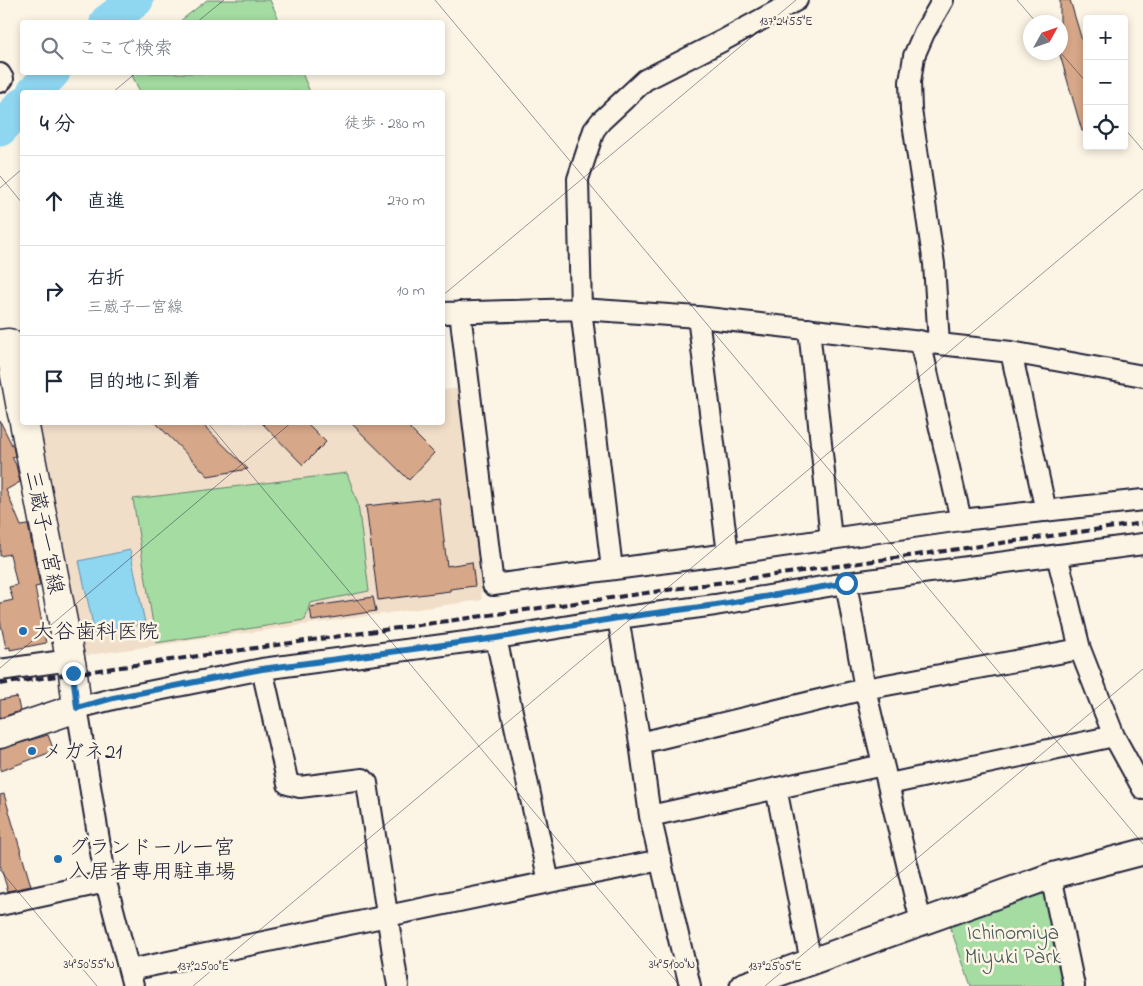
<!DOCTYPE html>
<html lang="ja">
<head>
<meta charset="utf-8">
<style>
	:root { --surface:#fff; --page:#f2f2f3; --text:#1f2937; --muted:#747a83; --line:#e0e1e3 }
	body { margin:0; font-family:"Indie Flower","Klee One",sans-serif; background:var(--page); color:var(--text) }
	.controls { position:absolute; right:15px; top:15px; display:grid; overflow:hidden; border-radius:5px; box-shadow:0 2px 8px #0003 }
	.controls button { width:45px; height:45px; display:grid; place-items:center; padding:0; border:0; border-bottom:1px solid var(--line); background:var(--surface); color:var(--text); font:25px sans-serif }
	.compass { position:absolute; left:1023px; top:15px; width:45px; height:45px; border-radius:50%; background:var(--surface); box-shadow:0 2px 8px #0003; rotate:50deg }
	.stop { position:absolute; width:15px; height:15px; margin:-11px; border:4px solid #1f6fb2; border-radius:50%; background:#fff }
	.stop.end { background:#1f6fb2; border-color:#fff; box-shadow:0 1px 5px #0008 }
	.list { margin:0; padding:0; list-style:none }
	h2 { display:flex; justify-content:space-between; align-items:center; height:65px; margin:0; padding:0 20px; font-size:21px }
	h2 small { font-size:16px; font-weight:400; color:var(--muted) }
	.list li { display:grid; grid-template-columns:32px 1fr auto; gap:15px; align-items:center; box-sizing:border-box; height:90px; padding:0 20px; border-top:1px solid var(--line) }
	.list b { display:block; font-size:19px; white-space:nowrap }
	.list p { margin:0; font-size:16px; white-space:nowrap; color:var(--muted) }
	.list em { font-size:16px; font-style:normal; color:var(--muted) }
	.icon { flex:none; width:28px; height:28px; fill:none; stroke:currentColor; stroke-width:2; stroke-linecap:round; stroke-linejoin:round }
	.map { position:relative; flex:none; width:1143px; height:986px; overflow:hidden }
	.search { position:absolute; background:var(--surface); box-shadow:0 2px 8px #0003; left:20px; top:20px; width:425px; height:55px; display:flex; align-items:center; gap:12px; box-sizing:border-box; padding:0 18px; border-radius:5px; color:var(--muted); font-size:19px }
	.panel { position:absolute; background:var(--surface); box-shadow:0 2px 8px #0003; left:20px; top:90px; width:425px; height:335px; border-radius:5px }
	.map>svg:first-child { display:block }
</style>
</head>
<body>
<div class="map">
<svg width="1143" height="986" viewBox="0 0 1143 986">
	<rect width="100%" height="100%" fill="#fcf5e5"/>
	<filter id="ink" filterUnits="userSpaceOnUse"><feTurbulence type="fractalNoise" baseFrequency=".02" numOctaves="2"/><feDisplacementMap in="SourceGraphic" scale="10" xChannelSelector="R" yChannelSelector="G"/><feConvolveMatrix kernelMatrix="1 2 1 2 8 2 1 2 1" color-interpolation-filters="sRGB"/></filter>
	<g filter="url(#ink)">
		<path fill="#f1dec9" d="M459 388 482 600 81 656 36 423 442 422 443 390Z"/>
		<path fill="#a4dca1" stroke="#637f6e" d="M207 0H270L280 22H179Z
			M131 73H302L310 92H140Z
			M347 473 358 504 369 591 310 603 305 620 156 643 133 499Z
			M1038 888 1046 894 1065 986H971L949 924Z"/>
		<path fill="#8fd6f0" stroke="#638ea8" d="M130 550 145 623 95 634 79 561Z"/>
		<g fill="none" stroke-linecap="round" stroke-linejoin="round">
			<path stroke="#8fd6f0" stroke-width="35" d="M107 22 136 0
				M34 92 53 72
				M0 129 22 105"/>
		</g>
		<path fill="#d6a788" stroke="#22223b" d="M1060 0H1070L1087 57V131H1082L1060 55Z
			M0 421 13 447 15 456 12 457 16 465 20 482 6 490 21 526 28 525 40 586 35 587 46 643 10 650V647L6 648 0 620V603L13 600 9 587 17 585 10 554 0 556Z
			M155 422H200L248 469 208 476Z
			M261 422H306L326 442 303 465Z
			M350 422H416L410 429 434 453 409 480Z
			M439 498 447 566 472 562 475 586 450 589V591L378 600 366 506Z
			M373 597 376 611 312 621 310 607Z
			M17 697 20 711 0 718V700Z
			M48 735 54 751 0 771V749Z
			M4 794 31 886 8 891 0 865V795Z"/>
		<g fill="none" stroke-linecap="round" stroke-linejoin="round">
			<defs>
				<path id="minor" d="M0 74 3 79 0 82
					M460 312 493 585 728 554 961 520 1143 500
					M442 313 581 309 698 317 1011 352 1143 376
					M698 317 728 554
					M809 329 831 539
					M920 341 961 520
					M939 344 934 264 911 110 910 82 914 56 924 33 943 0
					M1011 352 1046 511
					M1057 555 1080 649 1114 736
					M612 569 581 309 578 179 594 130 601 121 645 80 722 41 797 0
					M846 583 865 689 921 922
					M618 618 640 743 650 816 690 986
					M496 638 549 882
					M262 669 288 784 300 787 363 779 367 783 398 986
					M0 670 70 660
					M640 743 865 689 1080 649
					M889 784 1114 736 1143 789
					M776 788 811 962
					M650 816 883 765
					M1051 876 1074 986
					M0 905 106 882
					M130 970 549 882 661 860
					M133 986 106 882 77 708 113 699 262 669 496 638 618 618 715 605 846 583 1143 544"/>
				<path id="tertiary" d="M743 986 1051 876 1143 852"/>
				<path id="secondary" d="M0 344 9 343 22 414
					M0 734 77 708 73 673 24 422"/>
			</defs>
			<use href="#minor" stroke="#22223b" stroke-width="24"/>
			<use href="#tertiary" stroke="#22223b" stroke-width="29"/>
			<use href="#secondary" stroke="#22223b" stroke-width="31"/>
			<use href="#minor" stroke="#fcf5e5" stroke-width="20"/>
			<use href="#tertiary" stroke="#fcf5e5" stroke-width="25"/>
			<use href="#secondary" stroke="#fcf5e5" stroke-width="28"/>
			<path stroke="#22223b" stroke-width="4" stroke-dasharray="8 4" stroke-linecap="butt" d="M0 684 1143 523"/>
		</g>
	</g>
	<g fill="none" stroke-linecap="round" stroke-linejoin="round" filter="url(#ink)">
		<path stroke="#1f6fb2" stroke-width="6" d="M73 673 77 708 113 698 262 669 496 638 618 618 716 605 846 583"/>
	</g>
	<path fill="none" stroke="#22223b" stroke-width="1" stroke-opacity="0.45" d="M435 0 1143 844M1017 0 1036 22M197 22 224 0M1060 52 1087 83M113 92 137 72M1124 128 1143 150M0 176 22 203M0 188 22 169M442 296 796 0M207 422 680 986M0 668 292 422M0 870 97 986M193 986 1143 189M765 986 1143 669"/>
	<g fill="#1f6fb2" stroke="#fcf5e5" stroke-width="2">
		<circle cx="23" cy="631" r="5"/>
		<circle cx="32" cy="751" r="5"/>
		<circle cx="58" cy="859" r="5"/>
	</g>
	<g text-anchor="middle" stroke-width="5" stroke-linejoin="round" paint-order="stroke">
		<g font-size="21" fill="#22223b" stroke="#fcf5e5">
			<text transform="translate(45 532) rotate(79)" y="7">三蔵子一宮線</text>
		</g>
		<g font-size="21" fill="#22223b" stroke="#fcf5e5" text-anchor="start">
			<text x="33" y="638">大谷歯科医院</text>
			<text x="42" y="758">メガネ21</text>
			<text x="68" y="854">グランドール一宮<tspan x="68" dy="24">入居者専用駐車場</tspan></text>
		</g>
		<g font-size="21" fill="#495a5a" stroke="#fcf5e5">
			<text x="1013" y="939">Ichinomiya<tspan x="1013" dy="24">Miyuki Park</tspan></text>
		</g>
	</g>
	<g font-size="12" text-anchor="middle" fill="#22223b" stroke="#fcf5e5" stroke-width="5" stroke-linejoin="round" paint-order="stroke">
		<text x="786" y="25">137°24'55"E</text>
		<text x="89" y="968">34°50'55"N</text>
		<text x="672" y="968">34°51'00"N</text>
		<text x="203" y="970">137°25'00"E</text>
		<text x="775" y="970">137°25'05"E</text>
	</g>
</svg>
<div class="controls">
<button>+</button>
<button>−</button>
<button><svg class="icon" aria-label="locate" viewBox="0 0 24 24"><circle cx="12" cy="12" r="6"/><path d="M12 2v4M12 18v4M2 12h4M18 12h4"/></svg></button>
</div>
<svg class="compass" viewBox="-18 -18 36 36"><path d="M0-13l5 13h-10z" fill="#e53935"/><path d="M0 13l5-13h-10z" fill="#747a83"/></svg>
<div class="stop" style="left:846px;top:583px"></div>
<div class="stop end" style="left:73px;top:673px"></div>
<div class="search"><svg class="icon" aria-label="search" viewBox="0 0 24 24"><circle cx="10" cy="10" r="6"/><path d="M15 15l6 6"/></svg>ここで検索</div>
<section class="panel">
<h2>4 分<small>徒歩 · 280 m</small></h2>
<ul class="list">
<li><svg class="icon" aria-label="ahead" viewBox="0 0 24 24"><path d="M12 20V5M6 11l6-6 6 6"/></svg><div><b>直進</b></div><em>270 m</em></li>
<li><svg class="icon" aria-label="right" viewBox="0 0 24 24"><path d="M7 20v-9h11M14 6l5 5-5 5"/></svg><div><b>右折</b><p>三蔵子一宮線</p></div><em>10 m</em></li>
<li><svg class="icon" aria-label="arrive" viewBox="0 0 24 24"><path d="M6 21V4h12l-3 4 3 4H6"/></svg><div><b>目的地に到着</b></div></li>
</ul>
</section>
</div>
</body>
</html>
